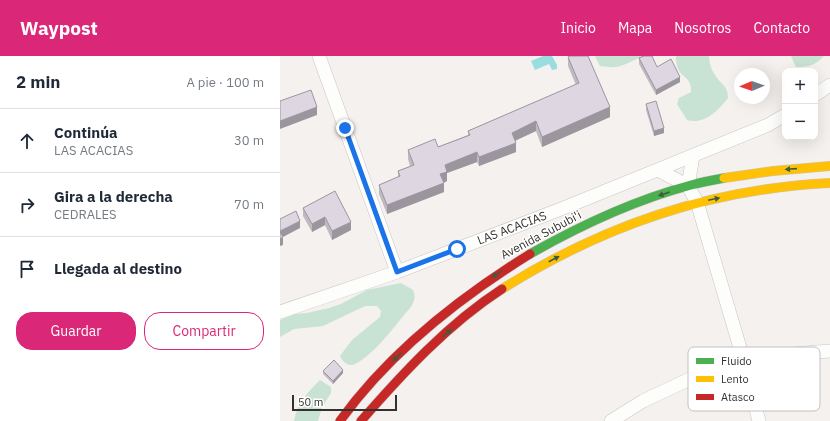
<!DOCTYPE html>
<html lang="es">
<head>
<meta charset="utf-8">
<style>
	:root { --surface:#fff; --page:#f6f6f7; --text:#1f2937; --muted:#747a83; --line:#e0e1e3; --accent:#db2777 }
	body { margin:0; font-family:"IBM Plex Sans",sans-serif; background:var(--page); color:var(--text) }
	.controls { position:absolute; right:12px; top:12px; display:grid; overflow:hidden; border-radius:8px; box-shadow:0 4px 16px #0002 }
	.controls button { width:36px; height:36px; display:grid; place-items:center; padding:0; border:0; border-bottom:1px solid var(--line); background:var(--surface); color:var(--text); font:20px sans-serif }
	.compass { position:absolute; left:454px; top:12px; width:36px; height:36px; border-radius:50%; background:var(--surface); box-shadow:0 4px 16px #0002; rotate:268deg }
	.scale { position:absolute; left:12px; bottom:10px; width:105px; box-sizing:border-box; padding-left:4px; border:2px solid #34312f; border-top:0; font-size:11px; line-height:14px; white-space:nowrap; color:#34312f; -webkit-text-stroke:3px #fff; paint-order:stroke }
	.stop { position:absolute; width:12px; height:12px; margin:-9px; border:3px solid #1a73e8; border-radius:50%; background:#fff }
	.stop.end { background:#1a73e8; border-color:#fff; box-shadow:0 1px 4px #0008 }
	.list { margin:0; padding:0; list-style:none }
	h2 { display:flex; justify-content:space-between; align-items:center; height:52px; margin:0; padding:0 16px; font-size:17px }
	h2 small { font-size:13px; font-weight:400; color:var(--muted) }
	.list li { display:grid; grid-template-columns:26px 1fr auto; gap:12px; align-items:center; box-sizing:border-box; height:64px; padding:0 16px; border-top:1px solid var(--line) }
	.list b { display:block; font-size:15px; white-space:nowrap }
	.list p { margin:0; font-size:13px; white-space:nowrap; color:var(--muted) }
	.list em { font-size:13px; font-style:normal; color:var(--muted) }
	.actions { display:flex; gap:8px; padding:12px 16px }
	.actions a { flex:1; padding:9px 0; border:1px solid var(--accent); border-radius:16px; text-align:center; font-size:14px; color:var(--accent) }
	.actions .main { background:var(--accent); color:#fff }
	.icon { flex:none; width:22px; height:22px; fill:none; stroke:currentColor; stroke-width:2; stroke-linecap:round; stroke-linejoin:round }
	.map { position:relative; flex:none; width:550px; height:365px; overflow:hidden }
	header { display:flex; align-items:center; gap:24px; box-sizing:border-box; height:56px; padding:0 20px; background:var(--accent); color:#fff }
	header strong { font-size:19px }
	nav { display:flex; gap:22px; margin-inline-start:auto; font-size:14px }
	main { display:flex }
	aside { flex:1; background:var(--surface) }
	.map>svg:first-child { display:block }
</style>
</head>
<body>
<header>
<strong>Waypost</strong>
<nav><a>Inicio</a><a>Mapa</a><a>Nosotros</a><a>Contacto</a></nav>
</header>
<main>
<aside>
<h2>2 min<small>A pie · 100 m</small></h2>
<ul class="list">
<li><svg class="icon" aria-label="ahead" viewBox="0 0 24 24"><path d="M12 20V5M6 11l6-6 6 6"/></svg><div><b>Continúa</b><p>LAS ACACIAS</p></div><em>30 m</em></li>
<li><svg class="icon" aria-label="right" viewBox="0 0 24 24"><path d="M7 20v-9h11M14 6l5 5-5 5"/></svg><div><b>Gira a la derecha</b><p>CEDRALES</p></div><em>70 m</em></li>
<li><svg class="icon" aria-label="arrive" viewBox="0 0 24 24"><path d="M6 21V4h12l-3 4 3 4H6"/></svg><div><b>Llegada al destino</b></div></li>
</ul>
<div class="actions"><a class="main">Guardar</a><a>Compartir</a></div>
</aside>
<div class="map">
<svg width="550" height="365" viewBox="0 0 550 365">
	<rect width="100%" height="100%" fill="#f4f1ee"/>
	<path fill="#c8e2d4" d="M315 0H364C345 7 342 14 320 10Z
		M396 0H429C429 7 431 13 435 19 441 29 448 29 448 42 438 55 424 69 407 64L397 48 399 42 411 36C412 20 400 22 397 10 396 7 396 3 396 0Z
		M511 0H544C536 9 528 11 516 11Z
		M121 227 133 234C135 239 135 242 133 247 132 251 127 255 124 259 112 274 92 300 75 308 68 311 63 306 60 300L72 284 100 261 101 255 97 250H85L43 270 14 273 0 281V264L15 258 27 257 49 252 61 248 87 234Z
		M40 324 51 331V337L42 351 38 365H14C17 347 28 336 40 324Z"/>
	<path fill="#9adde1" d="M263 0H272L277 9V13L272 14 269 8 255 14 251 5Z"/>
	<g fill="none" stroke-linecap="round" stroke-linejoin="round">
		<defs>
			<path id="street" d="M39 0 117 216
				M535 39 550 29
				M378 114 408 130 417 146 463 302 479 365
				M408 130 413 100
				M0 256 117 216 281 153 488 69 505 59
				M331 365 363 345 412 322 463 302 550 295"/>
			<path id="fast" d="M250 198C301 169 355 144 411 129 422 126 433 124 444 122"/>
			<path id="slow" d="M444 122 493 115 550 110
				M222 233C324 169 430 133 550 127"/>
			<path id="jam" d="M60 365C109 297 179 242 250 198
				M81 365C123 317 168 268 222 233"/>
		</defs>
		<use href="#street" stroke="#c9c6c4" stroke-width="14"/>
		<use href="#fast" stroke="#c9c6c4" stroke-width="10"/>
		<use href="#slow" stroke="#c9c6c4" stroke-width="10"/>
		<use href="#jam" stroke="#c9c6c4" stroke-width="10"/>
		<use href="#street" stroke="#fdfdfc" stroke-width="13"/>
		<use href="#fast" stroke="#4caf50" stroke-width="9"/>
		<use href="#slow" stroke="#ffc107" stroke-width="9"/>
		<use href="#jam" stroke="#c62828" stroke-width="9"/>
	</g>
	<path fill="#bfb9c2" d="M288 1 330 61 262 91 256 75 235 85 236 96 199 110 197 106 167 117V125L164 127V136L107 158 99 138V129L118 121V115L130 110 128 103V94L158 91 188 79V75L296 29 288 10Z
		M359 2 377 11 400 26 376 39 359 8Z
		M366 48 384 77 374 80 366 54Z
		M23 152 71 174 52 184 45 169 32 176 23 160Z
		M43 315 63 317 53 328 43 318Z"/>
	<path fill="#9b969e" d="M400 21V26L376 39V34Z
		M37 51V59L0 73V65Z
		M330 51V61L262 91V81Z
		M256 65V75L232 86V77Z
		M384 72V77L374 80V75Z
		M236 87V96L199 110V101Z
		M197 96V106L167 117V125L160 128V118L165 109Z
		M164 127V136L107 158V149Z
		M45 161V169L32 176V168Z
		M20 165V172L3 181V189L0 190V175Z
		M71 166V174L52 184V175Z
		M63 314V317L53 328V325Z"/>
	<path fill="#ded7e2" stroke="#9b969e" d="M290 0H308L330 51 262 81 256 65 232 77 236 87 199 101 197 96 165 109 167 116 160 118 164 127 107 149 99 129 120 120 118 115 134 109 128 94 155 83 158 91 190 79 188 75 299 27 288 1Z
		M364 0H372L377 11 391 3 400 21 376 34 359 2Z
		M31 34 37 51 0 65V45Z
		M376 45 384 72 374 75 366 48Z
		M55 135 71 166 52 175 45 161 32 168 23 152Z
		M16 155 20 165 0 175V163Z
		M0 176 3 181 0 183Z
		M54 304 63 314 53 325 43 315Z"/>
	<defs><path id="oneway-solid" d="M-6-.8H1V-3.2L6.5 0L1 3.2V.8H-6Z"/></defs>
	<g fill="#3c5d3b">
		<use href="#oneway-solid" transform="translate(511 113) rotate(176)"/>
		<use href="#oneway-solid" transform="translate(384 138) rotate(161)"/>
		<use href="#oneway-solid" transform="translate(434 143) rotate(-12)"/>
		<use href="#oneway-solid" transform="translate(274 203) rotate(-28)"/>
		<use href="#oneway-solid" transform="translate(217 218) rotate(146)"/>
		<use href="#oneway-solid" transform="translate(167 277) rotate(-42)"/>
		<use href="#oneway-solid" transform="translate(117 301) rotate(135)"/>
	</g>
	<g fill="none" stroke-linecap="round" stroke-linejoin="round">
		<path stroke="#1a73e8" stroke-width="5" d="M65 72 117 216 177 193"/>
	</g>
	<g text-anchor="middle" stroke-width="3" stroke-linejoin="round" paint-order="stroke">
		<g font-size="12" fill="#34312f" stroke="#fff">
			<text transform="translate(232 172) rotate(-21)" y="4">LAS ACACIAS</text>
			<text transform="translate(261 179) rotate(-28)" y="4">Avenida Sububi'i</text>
		</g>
	</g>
	<rect x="408" y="291" width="132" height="64" rx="6" fill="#fff" stroke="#c2c1c1" stroke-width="1"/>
	<rect x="416" y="302" width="18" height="6" fill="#4caf50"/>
	<rect x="416" y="320" width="18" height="6" fill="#ffc107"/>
	<rect x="416" y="338" width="18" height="6" fill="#c62828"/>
	<g font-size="11" fill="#34312f">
		<text x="441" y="309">Fluido</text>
		<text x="441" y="327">Lento</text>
		<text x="441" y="345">Atasco</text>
	</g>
</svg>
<div class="controls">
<button>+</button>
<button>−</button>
</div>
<svg class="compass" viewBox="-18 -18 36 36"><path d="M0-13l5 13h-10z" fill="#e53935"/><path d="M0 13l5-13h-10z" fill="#747a83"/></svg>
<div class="scale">50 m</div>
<div class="stop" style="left:177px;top:193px"></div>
<div class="stop end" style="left:65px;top:72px"></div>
</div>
</main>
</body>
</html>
